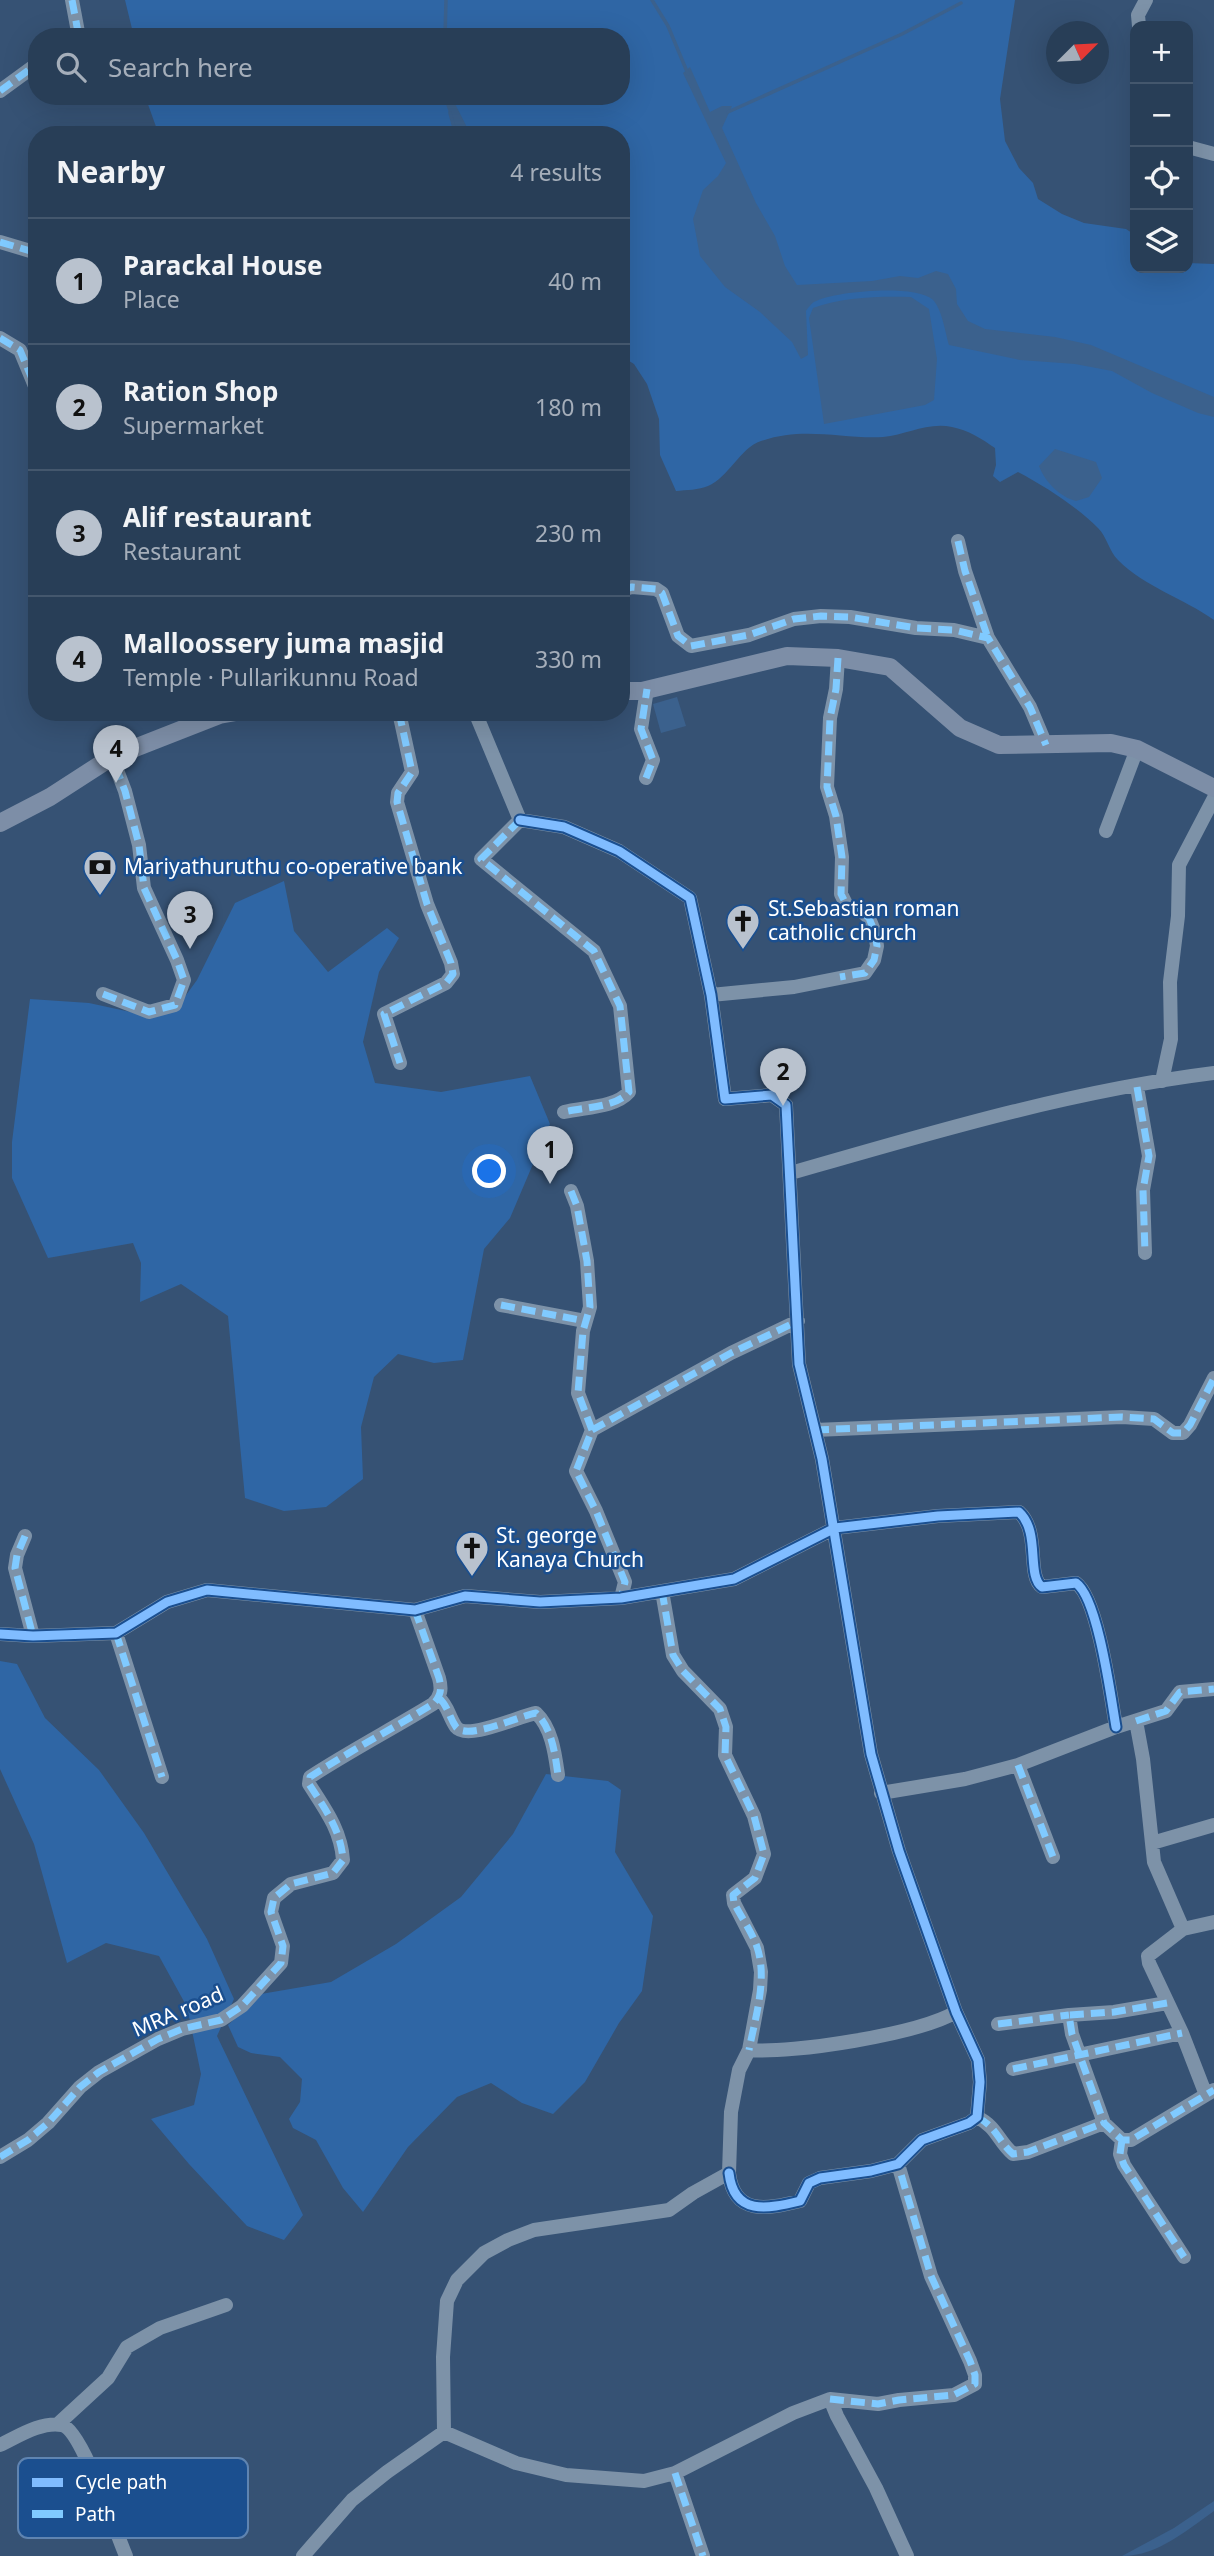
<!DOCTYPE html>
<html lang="en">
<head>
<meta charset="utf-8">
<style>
	:root { --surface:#283e57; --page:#344961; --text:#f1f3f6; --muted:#a5aeba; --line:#44576d; --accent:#b9c2ce }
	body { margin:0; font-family:"Noto Sans",sans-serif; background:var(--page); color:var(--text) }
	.controls { position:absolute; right:21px; top:21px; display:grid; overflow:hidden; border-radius:14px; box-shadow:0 7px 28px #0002 }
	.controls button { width:63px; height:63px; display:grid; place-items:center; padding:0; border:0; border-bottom:2px solid var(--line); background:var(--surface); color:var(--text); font:35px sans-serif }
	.compass { position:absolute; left:1046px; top:21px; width:63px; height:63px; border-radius:50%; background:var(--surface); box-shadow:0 7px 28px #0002; rotate:66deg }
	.you { position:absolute; left:490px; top:1172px; width:24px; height:24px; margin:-18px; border:5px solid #fff; border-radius:50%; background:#1a73e8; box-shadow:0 0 0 10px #1a73e833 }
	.badge { display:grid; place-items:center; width:46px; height:46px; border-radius:50%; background:var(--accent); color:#111; font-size:23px; font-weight:700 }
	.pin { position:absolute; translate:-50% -58px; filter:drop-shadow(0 2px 4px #0008) }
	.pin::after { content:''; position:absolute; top:37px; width:24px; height:21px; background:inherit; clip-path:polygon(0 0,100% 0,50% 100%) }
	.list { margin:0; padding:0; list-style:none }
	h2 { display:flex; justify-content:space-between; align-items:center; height:91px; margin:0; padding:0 28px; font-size:30px }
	h2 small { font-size:23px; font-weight:400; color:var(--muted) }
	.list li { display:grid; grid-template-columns:46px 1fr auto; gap:21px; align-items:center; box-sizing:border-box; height:126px; padding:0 28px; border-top:2px solid var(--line) }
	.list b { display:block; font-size:26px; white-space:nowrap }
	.list p { margin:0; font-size:23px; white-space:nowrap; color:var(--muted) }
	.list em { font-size:23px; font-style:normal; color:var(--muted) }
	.icon { flex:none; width:38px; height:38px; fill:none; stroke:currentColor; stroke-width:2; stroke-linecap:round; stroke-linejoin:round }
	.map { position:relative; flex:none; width:1214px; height:2556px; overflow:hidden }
	.search { position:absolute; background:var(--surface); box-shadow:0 7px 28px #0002; left:28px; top:28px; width:602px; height:77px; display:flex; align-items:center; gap:18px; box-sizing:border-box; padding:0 24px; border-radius:28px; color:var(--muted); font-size:26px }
	.panel { position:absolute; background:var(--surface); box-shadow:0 7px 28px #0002; left:28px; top:126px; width:602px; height:595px; border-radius:28px }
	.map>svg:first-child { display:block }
</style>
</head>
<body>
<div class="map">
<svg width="1214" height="2556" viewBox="0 0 1214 2556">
	<rect width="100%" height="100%" fill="#365274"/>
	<path fill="#2f66a5" d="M125 0H1015L1000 99 1005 141 1019 168 1033 183 1038 199 1062 214 1084 223 1126 229 1135 235V268H1188V263L1214 264V620C1183 598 1145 587 1118 560 1109 551 1107 537 1098 528 1076 506 1046 487 1018 472L1000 482 993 476 996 465 995 448C982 439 968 430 952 427 927 422 907 435 883 437 841 439 804 426 761 441 740 448 728 478 708 486 699 490 686 490 676 491L660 455 659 419 647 384 634 364 621 356V135H159L145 96H621V37H134Z
		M284 881 294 931 328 972 387 928 399 938 379 972 363 1042 375 1083 441 1092 530 1076 550 1124 510 1218 484 1249 463 1360 434 1363 398 1354 374 1377 361 1427 363 1479 326 1507 284 1511 245 1498 228 1316 181 1284 140 1302 141 1263 133 1243 48 1258 12 1178V1142L30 999 89 1003 149 1016 176 1009 197 980 235 903Z
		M0 1661 17 1664 45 1718 99 1770 144 1833 207 1939 234 1999 217 2036 303 2215 284 2240 247 2226 189 2164 151 2119 194 2105 201 2074 187 2007 159 1956 106 1943 67 1963 34 1844 0 1769Z
		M546 1774 608 1781 621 1790 615 1852 653 1916 642 1991 619 2023 585 2082 553 2114 522 2103 491 2083 457 2097 408 2147 363 2212 343 2188 316 2140 293 2128 289 2119 300 2102 302 2079 280 2057 251 2053 238 2047 228 2025 261 1994 331 1982 396 1944 461 1897 513 1834Z"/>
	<path fill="#3b618d" d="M690 67 710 112 722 106H732L722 128 756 203 775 236 785 266 797 285 872 281 900 276 918 278 936 271 948 274 956 289 957 304 968 321 985 329 1055 337 1091 345 1214 397V417L1198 413 1152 393 1112 371 1075 364 1020 360 949 345C945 332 942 308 932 299 914 284 833 291 814 302 812 303 807 309 806 311L808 355 801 359 792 342 760 312 725 287 700 256 693 219 703 190 718 176 726 163 683 73Z
		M443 96H451L471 135H457Z
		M911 297 929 309 937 359 934 400 925 405 824 424 809 318 813 308C842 297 880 296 911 297Z
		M1055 449 1096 462 1102 478 1089 497 1076 501C1060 497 1045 482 1039 466Z
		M677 697 686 726 661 733 653 704Z
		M1214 2501V2511C1186 2531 1157 2556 1122 2556L1174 2528Z"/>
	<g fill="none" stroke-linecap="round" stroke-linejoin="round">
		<path stroke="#3b618d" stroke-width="3.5" d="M652 0 668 26 688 74
			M445 37 446 0
			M728 112 902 34 961 3
			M450 113 456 135"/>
		<path stroke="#7d92a8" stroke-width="14" d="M72 0 78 32 74 37
			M1139 26 1138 15 1146 0
			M0 91 37 64
			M1188 147 1214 154
			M0 242 37 253
			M0 338 20 350 37 391
			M958 541 965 571 988 638
			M621 590 632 587 656 589 662 593 678 636 691 646 749 635 794 619 821 616 850 617 916 628 954 630 988 638 1030 707 1046 745
			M399 712 412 772 398 793 397 802 427 904 451 963 453 974 446 983 384 1014 400 1063
			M475 712 520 820
			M646 778 653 760 641 729 647 689
			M520 820 564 827 619 851 690 898 711 995 725 1099 772 1095 786 1105 799 1364 822 1459 871 1754 899 1851 956 2012 978 2060 980 2082 977 2117 969 2123 922 2140 898 2164 871 2171 820 2178 809 2183 800 2201C767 2209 734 2216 729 2173
			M520 820 481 859 594 951 620 1006 629 1092C615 1108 584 1107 564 1112
			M1106 831 1137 749
			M103 994 149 1012 175 1005 184 980 177 960 144 888 139 845 125 791 112 757
			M711 995 794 987 865 973 874 960 877 946 875 933 869 918 862 911 847 906 841 894 842 857 836 816 827 787 830 718 836 689 838 658
			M1162 1081 1171 1039 1170 982 1178 916 1179 865 1214 798
			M1137 1087 1149 1156 1143 1190 1145 1253
			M791 1173C930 1133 1070 1091 1214 1073
			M571 1191 577 1206 587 1261 590 1307 583 1331 578 1393 592 1430 576 1471 596 1511 625 1582 621 1598
			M501 1305 585 1321
			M592 1430 731 1353 798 1321
			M815 1430 1122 1417 1154 1419 1173 1433H1183L1190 1425 1214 1378
			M25 1536 17 1555 15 1568 33 1636
			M116 1633 162 1777
			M0 1634 33 1636 116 1633 167 1602 207 1590 415 1610 465 1596 540 1602 621 1598 734 1579 835 1528 938 1516 1019 1512C1041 1532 1026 1575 1042 1587L1076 1583C1098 1598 1111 1698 1116 1727
			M439 1698C448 1706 449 1717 456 1727 467 1741 519 1716 536 1713 552 1728 555 1754 558 1775
			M1136 1721 1143 1759 1154 1862 1183 1929
			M1018 1765 1053 1857
			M881 1793 965 1779 1018 1765 1116 1727 1166 1711 1180 1692 1214 1689
			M1152 1843 1214 1825
			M1167 2003 1114 2012 1069 2015 1072 2034 1104 2123 1122 2140H1131L1214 2090
			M998 2024 1069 2015
			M749 2050C792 2054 919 2034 956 2012
			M1013 2069 1182 2033
			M1206 2095 1182 2033 1149 1963 1148 1956 1183 1929 1214 1922
			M977 2117C998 2128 997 2140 1013 2154L1028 2152 1104 2123
			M1122 2140 1120 2154 1124 2165 1184 2257
			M0 2157 28 2140 48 2123 80 2087 99 2072 158 2039 182 2029 221 2020 242 2006 281 1963 283 1946 271 1912 274 1898 291 1884 333 1873 343 1860C341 1830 325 1809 309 1784L310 1777C350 1751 392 1729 433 1704 441 1696 442 1689 439 1678L415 1610
			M830 2399 878 2404 899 2400 954 2395 975 2384V2375L970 2361 931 2276 898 2164
			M58 2424 108 2378 127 2347 160 2328 226 2305
			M444 2432 516 2463 566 2475 644 2481 675 2473 793 2413 830 2399 837 2416 876 2488 907 2556
			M0 2445C17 2437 41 2421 62 2425 82 2430 116 2533 126 2556
			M675 2473 703 2556
			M303 2556 352 2500 387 2472 444 2432 443 2357 447 2301 457 2280 484 2253 508 2240 534 2230 669 2210 693 2193 729 2173 731 2112 739 2070 749 2050 760 1990 761 1972 757 1948 734 1903 733 1895 755 1878 764 1854 754 1816 725 1755 726 1727 720 1709 683 1671 673 1655 662 1591"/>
		<path stroke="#7d8ea7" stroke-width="18" d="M621 691H642L787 656 838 658 890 667 960 728 999 745 1111 743 1137 749 1214 788
			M0 823 50 797 112 757 219 715 236 712"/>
		<path stroke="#80caff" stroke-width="7" stroke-dasharray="14 7" stroke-linecap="butt" d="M72 0 78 32 74 37
			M0 91 37 64
			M0 242 37 253
			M0 338 20 350 37 391
			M958 541 965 571 988 638
			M621 590 632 587 656 589 662 593 678 636 691 646 749 635 794 619 821 616 850 617 916 628 954 630 988 638 1030 707 1046 745
			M838 658 836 689 830 718 827 787 836 816 842 857 841 894 847 906 862 911 869 918 875 933 877 946 874 960 865 973 840 977
			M399 712 412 772 398 793 397 802 427 904 451 963 453 974 446 983 384 1014 400 1063
			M646 778 653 760 641 729 647 689
			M520 820 481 859 594 951 620 1006 629 1092C615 1108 584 1107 564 1112
			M103 994 149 1012 175 1005 184 980 177 960 144 888 139 845 125 791 112 757
			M1137 1087 1149 1156 1143 1190 1145 1253
			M571 1191 577 1206 587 1261 590 1307 583 1331 578 1393 592 1430 576 1471 596 1511 625 1582 621 1598
			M501 1305 585 1321
			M592 1430 731 1353 798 1321
			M815 1430 1122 1417 1154 1419 1173 1433H1183L1190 1425 1214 1378
			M25 1536 17 1555 15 1568 33 1636
			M662 1591 673 1655 683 1671 720 1709 726 1727 725 1755 754 1816 764 1854 755 1878 733 1895 734 1903C741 1917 752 1932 757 1947 768 1979 755 2018 749 2050
			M116 1633 162 1777
			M439 1698C448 1706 449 1717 456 1727 467 1741 519 1716 536 1713 552 1728 555 1754 558 1775
			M1136 1721 1166 1711 1180 1692 1214 1689
			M1018 1765 1053 1857
			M1167 2003 1114 2012 1069 2015 1072 2034 1104 2123 1122 2140H1131L1214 2090
			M998 2024 1069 2015
			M1013 2069 1182 2033
			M977 2117C998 2128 997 2140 1013 2154L1028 2152 1104 2123
			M1122 2140 1120 2154 1124 2165 1184 2257
			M0 2157 28 2140 48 2123 80 2087 99 2072 158 2039 182 2029 221 2020 242 2006 281 1963 283 1946 271 1912 274 1898 291 1884 333 1873 343 1860C341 1830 325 1809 309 1784L310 1777C350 1751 392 1729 433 1704 441 1696 442 1689 439 1678L415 1610
			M830 2399 878 2404 899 2400 954 2395 975 2384V2375L970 2361 931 2276 898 2164 901 2161
			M675 2473 703 2556"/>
		<defs>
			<path id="cycleway" d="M520 820 564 827 619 851 690 898 711 995 725 1099 772 1095 786 1105 799 1364 822 1459 871 1754 899 1851 956 2012 978 2060 980 2082 977 2117 969 2123 922 2140 898 2164 871 2171 820 2178 809 2183 800 2201C767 2209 734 2216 729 2173
				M0 1634 33 1636 116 1633 167 1602 207 1590 415 1610 465 1596 540 1602 621 1598 734 1579 835 1528 938 1516 1019 1512C1041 1532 1026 1575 1042 1587L1076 1583C1098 1598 1111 1698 1116 1727"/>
		</defs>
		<use href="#cycleway" stroke="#1b4f8f" stroke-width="13"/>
		<use href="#cycleway" stroke="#80bcff" stroke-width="9"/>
	</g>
	<defs>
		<symbol id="bank-pin" viewBox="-11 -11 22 30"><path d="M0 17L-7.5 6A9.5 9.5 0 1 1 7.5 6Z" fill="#b9c2ce" stroke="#1b4f8f"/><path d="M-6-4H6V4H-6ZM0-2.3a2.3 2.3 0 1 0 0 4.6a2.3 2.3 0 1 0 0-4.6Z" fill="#111"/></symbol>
		<symbol id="church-pin" viewBox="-11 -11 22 30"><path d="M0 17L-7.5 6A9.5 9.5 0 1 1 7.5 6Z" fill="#b9c2ce" stroke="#1b4f8f"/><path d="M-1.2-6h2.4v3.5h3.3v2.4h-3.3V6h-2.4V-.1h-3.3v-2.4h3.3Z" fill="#111"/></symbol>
	</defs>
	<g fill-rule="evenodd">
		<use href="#bank-pin" x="81" y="848" width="38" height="52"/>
		<use href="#church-pin" x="724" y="902" width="38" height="52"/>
		<use href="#church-pin" x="453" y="1529" width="38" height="52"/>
	</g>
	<g text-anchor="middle" stroke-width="5" stroke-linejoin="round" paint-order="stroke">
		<g font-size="21" fill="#fff" stroke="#1b4f8f" text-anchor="start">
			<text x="124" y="874">Mariyathuruthu co-operative bank</text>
			<text x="768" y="916">St.Sebastian roman<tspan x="768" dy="24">catholic church</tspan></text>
			<text x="496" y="1543">St. george<tspan x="496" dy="24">Kanaya Church</tspan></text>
		</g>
		<g font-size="21" fill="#fff" stroke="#1b4f8f">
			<text transform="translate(178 2012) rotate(-23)" y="7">MRA road</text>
		</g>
	</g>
	<rect x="18" y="2458" width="230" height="80" rx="10" fill="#1b4f8f" stroke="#5f84b1" stroke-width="2"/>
	<rect x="32" y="2478" width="31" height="9" fill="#80bcff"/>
	<rect x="32" y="2510" width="31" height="8" fill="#80caff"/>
	<g font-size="19" fill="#fff">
		<text x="75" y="2489">Cycle path</text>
		<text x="75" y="2521">Path</text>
	</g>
</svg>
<div class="controls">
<button>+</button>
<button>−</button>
<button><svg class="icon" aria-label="locate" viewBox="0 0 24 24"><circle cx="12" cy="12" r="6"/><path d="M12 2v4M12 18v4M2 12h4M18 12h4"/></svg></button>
<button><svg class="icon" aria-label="layers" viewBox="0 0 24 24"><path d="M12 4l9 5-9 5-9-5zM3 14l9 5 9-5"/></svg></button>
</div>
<svg class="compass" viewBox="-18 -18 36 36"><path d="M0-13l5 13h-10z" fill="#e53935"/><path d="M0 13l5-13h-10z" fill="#a5aeba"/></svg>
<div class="you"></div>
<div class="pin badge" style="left:550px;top:1184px">1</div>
<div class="pin badge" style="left:783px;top:1106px">2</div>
<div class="pin badge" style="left:190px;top:949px">3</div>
<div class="pin badge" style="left:116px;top:783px">4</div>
<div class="search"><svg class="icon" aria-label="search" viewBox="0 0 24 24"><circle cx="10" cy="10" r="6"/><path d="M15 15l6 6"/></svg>Search here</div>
<section class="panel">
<h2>Nearby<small>4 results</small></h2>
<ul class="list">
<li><span class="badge">1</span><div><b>Parackal House</b><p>Place</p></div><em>40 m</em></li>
<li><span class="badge">2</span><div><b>Ration Shop</b><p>Supermarket</p></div><em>180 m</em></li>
<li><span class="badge">3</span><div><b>Alif restaurant</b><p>Restaurant</p></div><em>230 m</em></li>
<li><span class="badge">4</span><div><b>Malloossery juma masjid</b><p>Temple · Pullarikunnu Road</p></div><em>330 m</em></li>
</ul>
</section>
</div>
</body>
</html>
